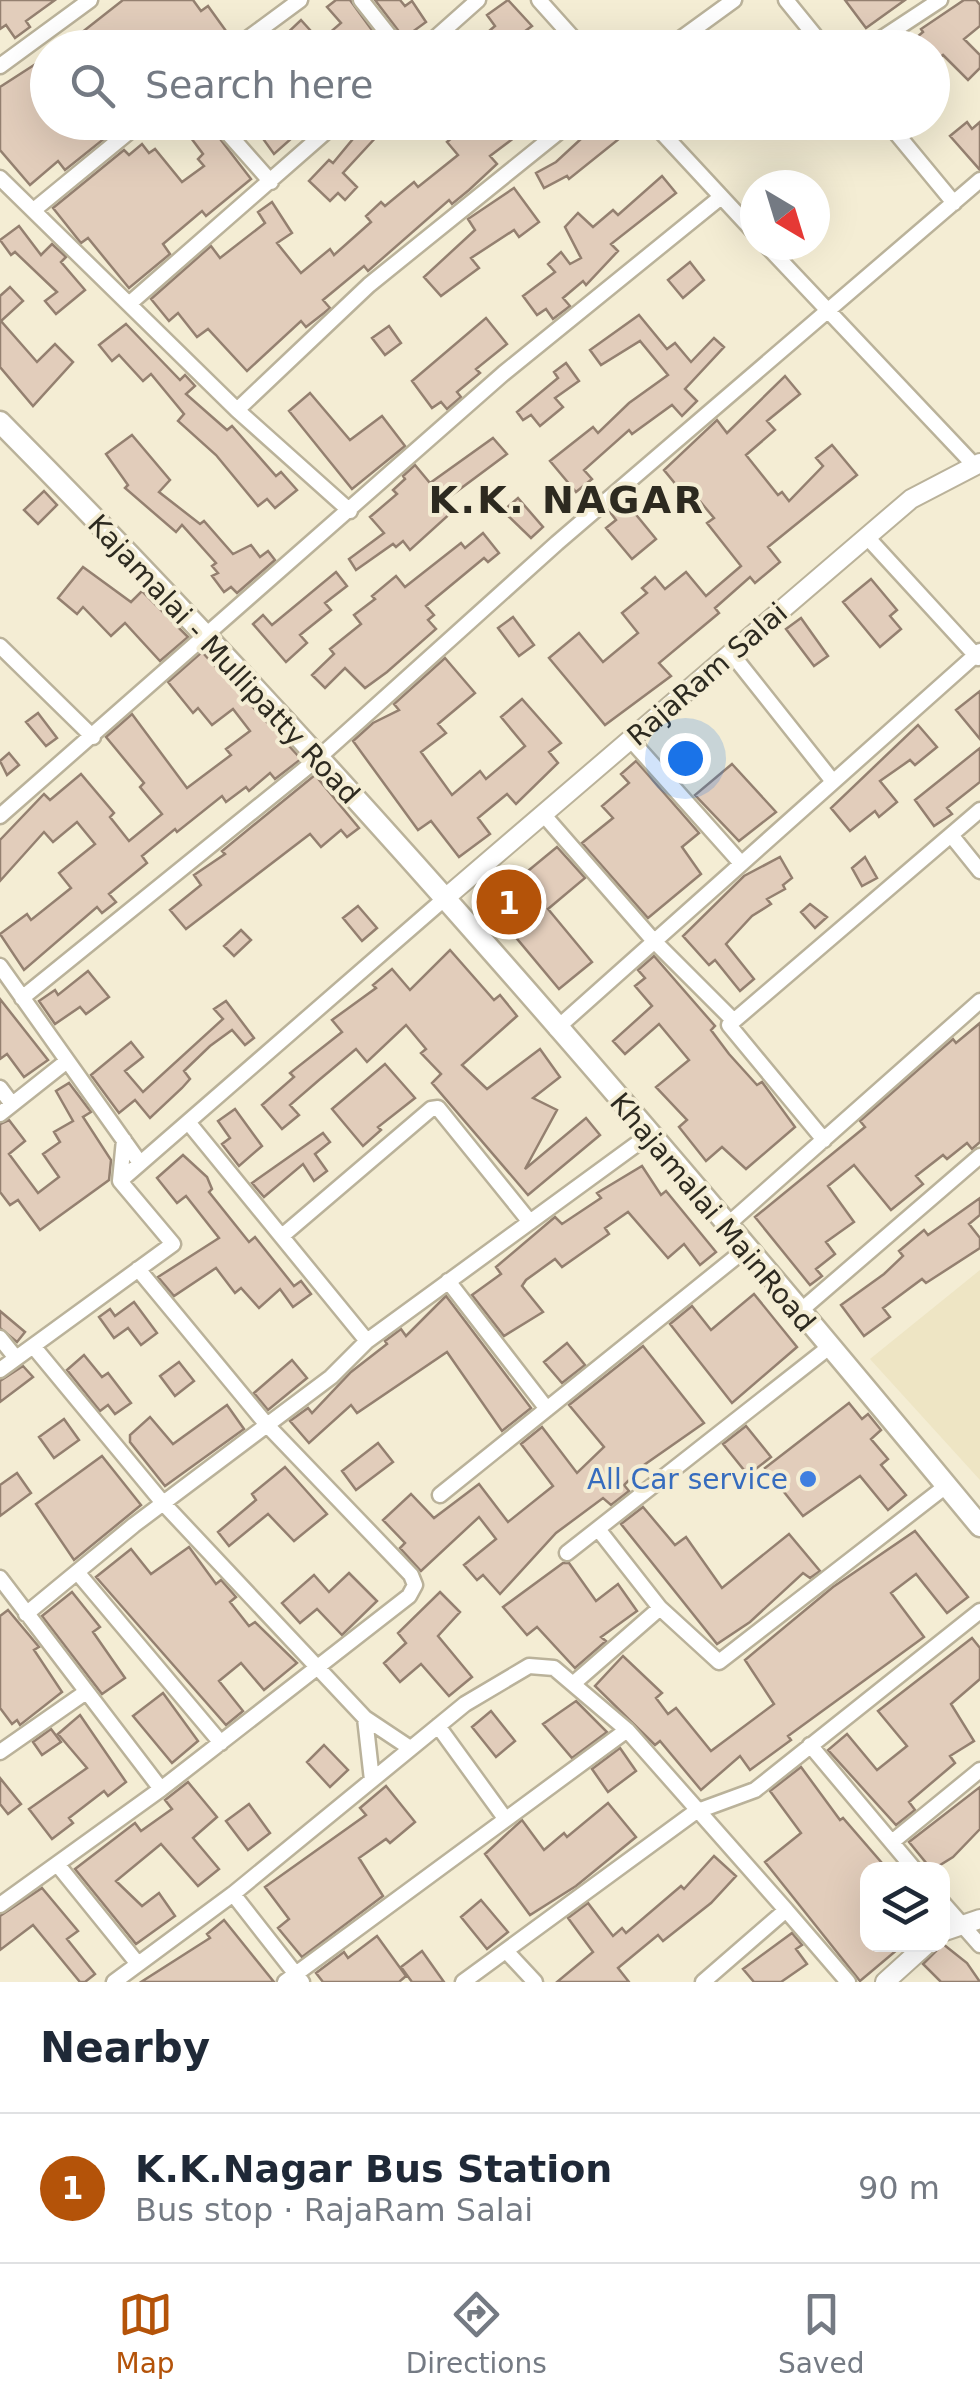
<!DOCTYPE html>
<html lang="en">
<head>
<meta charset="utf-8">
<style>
	:root { --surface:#fff; --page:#f2f2f3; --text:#1f2937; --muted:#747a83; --line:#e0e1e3; --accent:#b45309 }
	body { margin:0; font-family:"DejaVu Sans",sans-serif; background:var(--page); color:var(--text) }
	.controls { position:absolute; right:30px; bottom:30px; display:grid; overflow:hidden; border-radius:20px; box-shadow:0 10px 40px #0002 }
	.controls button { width:90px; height:90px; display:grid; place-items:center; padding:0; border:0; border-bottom:2px solid var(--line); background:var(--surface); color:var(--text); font:50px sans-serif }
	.compass { position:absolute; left:740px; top:170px; width:90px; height:90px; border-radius:50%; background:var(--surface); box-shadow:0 10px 40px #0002; rotate:142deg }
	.you { position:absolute; left:685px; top:758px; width:35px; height:35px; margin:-25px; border:8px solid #fff; border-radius:50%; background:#1a73e8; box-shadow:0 0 0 15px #1a73e833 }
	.badge { display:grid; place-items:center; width:65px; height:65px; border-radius:50%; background:var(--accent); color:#fff; font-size:32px; font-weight:700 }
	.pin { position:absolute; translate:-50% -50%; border:5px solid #fff; box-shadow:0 2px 10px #0006 }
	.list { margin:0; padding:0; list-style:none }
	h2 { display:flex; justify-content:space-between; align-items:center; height:130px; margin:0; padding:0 40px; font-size:42px }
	h2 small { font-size:32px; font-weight:400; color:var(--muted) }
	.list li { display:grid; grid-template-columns:65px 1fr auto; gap:30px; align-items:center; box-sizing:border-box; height:150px; padding:0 40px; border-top:2px solid var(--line) }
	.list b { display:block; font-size:38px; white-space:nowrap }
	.list p { margin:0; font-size:32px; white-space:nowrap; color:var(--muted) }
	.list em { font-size:32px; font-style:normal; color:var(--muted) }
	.icon { flex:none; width:55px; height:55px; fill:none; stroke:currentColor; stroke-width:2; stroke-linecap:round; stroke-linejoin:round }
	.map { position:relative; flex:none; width:980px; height:1982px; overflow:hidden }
	.search { position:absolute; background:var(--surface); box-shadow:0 10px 40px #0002; left:30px; right:30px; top:30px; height:110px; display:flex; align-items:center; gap:25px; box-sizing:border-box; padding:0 35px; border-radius:55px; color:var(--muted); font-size:38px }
	.sheet { height:280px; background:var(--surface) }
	nav { display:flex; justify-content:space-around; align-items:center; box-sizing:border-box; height:140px; border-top:2px solid var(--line); background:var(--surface); font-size:28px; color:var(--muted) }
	nav a { display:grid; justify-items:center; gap:5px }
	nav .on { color:var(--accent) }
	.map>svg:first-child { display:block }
</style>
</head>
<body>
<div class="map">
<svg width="980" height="1982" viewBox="0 0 980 1982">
	<rect width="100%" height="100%" fill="#f4edd4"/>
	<path fill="#eee5c4" d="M980 1270V1480L870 1359Z"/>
	<path fill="#e2cdbb" stroke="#948070" stroke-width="2.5" d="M0 0H55L26 21 30 27 15 38 6 25 0 29Z
		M123 0H193L201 11 208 6 226 31 203 48H62Z
		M336 0H350L385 48H312L341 23 327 7Z
		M375 0H400L405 6 412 1 426 22 404 38Z
		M508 0 532 26 502 48H469L495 26 487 15Z
		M845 0H905L866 28Z
		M964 0H976L980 5V26L964 39 980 55V68L968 80 943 55 932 63V48H904L923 32 921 29Z
		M301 20 318 39 308 48H292L283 37Z
		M48 56V122H100L110 134 65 170 58 161 30 185 0 150V87Z
		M179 122H207L251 179 206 216 202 211 163 244 170 254 129 288 88 238 81 243 53 208 124 150 129 155 142 144 149 153 155 149 182 182 204 166 198 159 203 154Z
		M251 122H310L274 154Z
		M367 122H390L343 173 357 187 345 200 338 193 330 201 309 181 329 160 333 163Z
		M484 122H535L490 156 497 164 469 190 452 204 449 200 368 271 364 266 323 300 330 308 324 313 306 327 301 321 247 371 208 329 197 337 178 313 169 321 151 299 211 246 220 258 265 223 258 212 272 202 292 233 277 243 301 273 330 249 334 255 371 222 366 216 381 202 385 206 414 182 418 187 458 155 447 142 466 126 471 133Z
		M590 122H640L569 179 567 176 544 188 536 173 556 162 582 138 578 132Z
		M967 122 972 129 980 122V170L950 136Z
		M662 176 676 193 611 244 618 251 586 285 583 281 563 298 570 306 553 319 546 309 537 315 523 296 555 272 548 264 561 252 570 264 581 258 565 227 578 213 593 227 613 210 618 215Z
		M514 188 539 222 519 237 514 230 471 258 479 268 441 296 424 277 475 230 468 219Z
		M19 226 41 255 52 244 66 257 61 262 85 290 56 314 45 301 57 292 15 252 11 255 0 240Z
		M690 262 704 280 683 298 668 280Z
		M10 287 23 301 1 321 37 362 55 344 73 362 33 406 0 367V296Z
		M639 315 667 349 675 343 691 362 714 338 724 347 685 389 697 401 682 416 672 405 632 434 629 430 584 470 592 479 576 492 550 461 593 427 598 433 629 403 668 375 640 341 601 365 590 350Z
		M486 318 507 344 476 369 480 373 457 392 461 397 447 409 441 402 432 408 412 381Z
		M126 324 180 380 185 375 195 386 186 394 227 430 232 426 276 476 281 472 297 490 275 508 267 499 258 506 216 455 178 421 184 414 151 374 143 381 119 355 112 361 99 345Z
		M389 326 401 343 385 355 372 338Z
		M566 363 579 381 555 398 563 407 540 426 531 415 523 420 517 412 558 378 554 372Z
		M785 376 800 394 767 421 775 430 746 455 778 495 782 492 789 501 823 466 816 458 832 445 857 475 768 547 780 562 755 583 750 577 715 608 719 613 659 663 671 676 605 725 549 658 579 633 603 662 638 633 622 613 647 593 642 588 655 577 665 589 686 572 706 596 741 566 707 523 714 518 688 487 682 492 664 470 717 420 727 433Z
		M310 393 350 440 382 416 405 446 352 489 289 411Z
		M132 435 170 480 159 492 200 524 204 521 233 554 251 545 260 557 268 551 275 560 237 593 231 587 224 592 212 576 218 573 212 566 216 563 182 525 176 532 125 488 128 485 106 454Z
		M493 438 507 454 444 501 453 511 410 550 403 541 396 547 393 544 356 570 349 559 384 533 370 517 397 494 393 490 405 479 403 476 415 465 430 483Z
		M44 491 57 505 38 524 24 510Z
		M518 498 543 527 531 538 503 511Z
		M624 500 656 539 632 559 606 528 616 520 610 512Z
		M483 533 499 553 488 562 484 558 426 606 434 615 428 620 436 629 387 672 365 688 345 668 325 688 312 675 334 654 330 649 361 624 354 615 375 599 372 596 396 576 405 587 461 543 465 548Z
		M83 567 131 602 142 591 188 637 160 661 125 623 111 636 83 607 77 614 58 598Z
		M336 572 347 586 325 603 331 610 300 635 307 643 286 662 253 624 263 615 272 625Z
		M871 579 897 610 890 616 901 629 880 647 843 602Z
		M513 617 534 645 519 656 498 628Z
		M801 618 828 656 814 666 786 629Z
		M202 652 301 759 275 779 270 773 249 791 246 787 226 802 222 796 177 832 175 829 142 856 147 863 109 894 116 902 102 913 97 907 24 970 0 934 27 914 31 920 71 888 59 873 95 844 77 822 53 842 44 832 0 881V840L44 794 50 800 81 774 114 813 110 817 129 841 162 814 140 787 144 783 106 737 132 714 187 788 231 755 226 749 250 731 233 709 212 725 198 708 193 713 168 682Z
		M445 658 475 693 438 724 446 733 421 752 452 795 480 771 486 779 525 746 501 717 522 699 561 743 549 752 558 763 516 804 507 794 478 818 490 834 459 857 431 821 418 830 353 741 373 723 399 710 394 704Z
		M980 691V739L956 710Z
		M38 713 57 738 46 746 26 722Z
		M918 725 937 747 915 765 910 760 880 781 897 802 879 817 875 811 850 831 831 808Z
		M980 748V782L947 808 952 814 934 826 915 800Z
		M9 753 19 765 7 775 0 761Z
		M636 761 699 833 682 847 701 874 648 918 582 843 613 818 602 806 629 783 621 774Z
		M732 764 776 812 739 841 695 795Z
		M315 775 359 828 347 837 341 830 321 847 310 834 186 929 170 910 201 885 194 875 225 854 222 851Z
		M557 847 585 878 548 909 592 962 559 989 488 904Z
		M780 857 792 878 783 885 785 889 767 899 771 904 752 916 726 944 754 979 740 991 715 960 709 965 683 936 744 876Z
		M865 857 877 878 862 886 852 868Z
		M810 904 827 917 815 928 801 912Z
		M358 906 377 928 362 941 343 918Z
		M241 930 251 940 234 956 224 946Z
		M450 950 494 1000 500 995 517 1016 462 1065 487 1089 540 1049 560 1077 533 1098 557 1110 525 1169 586 1118 600 1135 528 1195 432 1083 441 1074 421 1053 426 1049 406 1025 367 1062 356 1049 319 1080 290 1105 299 1115 282 1129 262 1105 294 1077 290 1073 342 1032 332 1020 376 988 373 985 392 969 410 990Z
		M654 956 715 1026 711 1030 729 1054 757 1085 762 1082 795 1127 746 1169 722 1147 706 1161 679 1127 687 1120 656 1087 689 1060 659 1024 625 1054 613 1041 652 1006 635 986 645 978 638 970Z
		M88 971 109 997 86 1014 80 1007 55 1024 39 1001 55 990 58 995Z
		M0 999 48 1060 24 1077 7 1054 0 1059Z
		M226 1001 254 1038 245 1045 232 1030 210 1046 184 1071 190 1079 182 1088 150 1118 135 1100 119 1113 91 1075 131 1042 143 1057 125 1071 143 1092 223 1019 214 1009Z
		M980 1023V1142L972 1149 967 1143 947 1159 943 1155 916 1176 923 1184 891 1210 854 1165 828 1186 854 1222 826 1242 835 1254 816 1269 822 1276 810 1285 755 1217 865 1127 860 1121 953 1039 956 1043Z
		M385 1064 415 1098 378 1127 381 1130 363 1146 332 1109Z
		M69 1083 91 1112 83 1117 111 1160 109 1180 40 1230 18 1200 10 1205 0 1192V1124L9 1120 25 1141 9 1154 38 1193 59 1177 43 1154 60 1142 54 1132 73 1121 56 1091Z
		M235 1109 262 1146 239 1166 222 1144 230 1138 218 1121Z
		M323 1133 330 1142 315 1154 327 1171 314 1181 303 1164 264 1197 252 1183Z
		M183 1155 207 1177 212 1189 209 1192 249 1242 255 1237 294 1286 301 1281 311 1294 293 1307 280 1289 259 1308 241 1288 235 1293 216 1268 174 1296 158 1277 219 1238 186 1196 177 1203 157 1178Z
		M642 1166 661 1195 666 1191 716 1252 700 1265 684 1244 668 1258 628 1212 605 1228 609 1234 562 1267 555 1259 526 1280 522 1286 543 1312 504 1336 472 1295 501 1274 496 1267 555 1217 562 1224 601 1198 597 1193Z
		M980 1198V1215L969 1224 980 1238V1248L926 1283 922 1279 883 1308 890 1317 864 1336 841 1305 884 1274 903 1256 899 1251 924 1230 928 1235Z
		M754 1294 797 1347 732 1403 670 1324 692 1306 711 1330Z
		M446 1296 531 1408 502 1431 447 1352 357 1413 351 1405 309 1443 290 1421 308 1408 312 1413 351 1372 387 1344 385 1341 401 1329 406 1336Z
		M134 1302 157 1333 141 1345 128 1328 114 1338 99 1317 110 1309 115 1316Z
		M0 1311 25 1332 17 1342 0 1328Z
		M567 1343 585 1365 562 1383 544 1362Z
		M643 1346 704 1423 644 1465 624 1485 629 1491 611 1505 603 1498 556 1533 500 1594 483 1575 477 1580 464 1565 496 1539 479 1517 421 1571 400 1548 405 1543 383 1520 411 1494 434 1518 479 1484 508 1522 553 1486 521 1444 542 1427 577 1473 604 1447 569 1405Z
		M84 1355 102 1377 108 1373 131 1403 115 1414 108 1405 100 1411 67 1370Z
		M292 1360 307 1378 268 1410 254 1393Z
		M179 1362 194 1381 175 1396 160 1376Z
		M23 1366 33 1377 0 1402V1381Z
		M849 1403 862 1419 868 1414 881 1430 871 1439 888 1459 881 1465 906 1495 888 1510 860 1476 803 1516 765 1468Z
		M227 1405 244 1429 165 1486 130 1442V1435L150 1417 173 1444Z
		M64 1419 79 1440 54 1458 39 1437Z
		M746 1426 771 1457 748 1475 723 1444Z
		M378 1443 393 1462 356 1490 342 1471Z
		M102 1456 141 1505 74 1560 36 1504Z
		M285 1467 327 1514 294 1541 268 1514 229 1546 218 1532 256 1500 252 1494Z
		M17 1473 31 1493 0 1516V1485Z
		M643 1507 675 1545 686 1537 722 1588 789 1534 820 1571 810 1578 803 1573 750 1622 717 1644 621 1524Z
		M915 1531 968 1597 947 1613 916 1574 891 1593 924 1637 788 1736 791 1740 750 1770 740 1756 701 1790 660 1741 655 1745 595 1686 623 1656 662 1693 656 1698 668 1714 676 1708 711 1751 774 1704 745 1660 833 1587Z
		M189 1547 216 1584 221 1580 236 1597 230 1602 249 1626 255 1622 297 1663 264 1690 241 1663 219 1681 243 1711 226 1725 96 1577 131 1549 151 1574Z
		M563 1563H569L596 1601 618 1584 637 1611 601 1637 606 1641 575 1668 537 1627 527 1635 503 1607Z
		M349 1573 377 1601 342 1635 317 1609 300 1623 282 1603 314 1575 329 1592Z
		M72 1592 100 1627 93 1632 125 1678 102 1694 42 1616Z
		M440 1592 460 1612 438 1636 472 1677 449 1696 421 1664 400 1682 384 1663 406 1643 398 1633Z
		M8 1610 39 1647 34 1650 62 1692 20 1725 17 1720 12 1724 0 1708V1616Z
		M972 1638 980 1648V1679L951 1704 974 1741 950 1756 955 1763 909 1802 915 1810 896 1825 828 1750 847 1734 877 1770 907 1746 878 1711Z
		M163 1693 198 1741 172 1763 133 1716Z
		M576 1701 607 1732 572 1758 543 1724Z
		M491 1711 515 1741 496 1757 472 1727Z
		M80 1715 126 1782 108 1796 104 1791 69 1818 73 1823 52 1839 29 1809 87 1768 58 1734Z
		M51 1729 61 1742 42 1755 33 1742Z
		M324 1745 348 1770 330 1787 307 1762Z
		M620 1748 636 1771 608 1792 592 1769Z
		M801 1767 840 1820 843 1818 888 1870H868V1944H904L860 1981 765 1862 801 1833 770 1791Z
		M0 1778 21 1804 8 1814 0 1804Z
		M188 1782 217 1817 193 1838 219 1869 198 1886 161 1844 116 1881 142 1906 159 1893 175 1916 136 1944 75 1869 135 1823 141 1831 172 1809 165 1800Z
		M386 1786 415 1822 390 1843 386 1839 359 1858 383 1896 302 1957 278 1928 289 1919 265 1887 366 1815 360 1808Z
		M980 1787V1829L953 1857 932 1870 909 1842Z
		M608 1803 636 1837 576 1886 530 1915 485 1854 522 1820 544 1850 564 1833 567 1837Z
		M249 1804 270 1833 248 1850 226 1821Z
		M714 1856 736 1876 711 1903 663 1941 658 1935 618 1968 629 1982H557L593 1952 568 1918 588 1903 613 1936 622 1928 626 1933 681 1886 684 1889Z
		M42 1888 78 1931 67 1939 95 1974 85 1982H80L33 1925 0 1950V1916Z
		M481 1900 508 1932 487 1949 461 1917Z
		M224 1920 274 1982H141L210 1938 207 1934Z
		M792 1933 802 1945 796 1949 807 1964 781 1982H754L743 1969Z
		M377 1936 406 1976 399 1982H323L316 1973 344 1952 348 1958Z
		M943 1944 967 1963 980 1982H941L923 1964Z
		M422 1951 444 1982H412L401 1967Z"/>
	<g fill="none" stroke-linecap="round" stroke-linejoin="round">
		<defs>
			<path id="minor" d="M361 0 399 48
				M539 0 582 48
				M786 0 825 48
				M262 28 278 48
				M235 48 300 0
				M424 48 478 0
				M668 48 734 0
				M867 48 940 0
				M0 66 90 0
				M218 122 271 182
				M652 122 755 233
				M887 122 954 203
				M0 178 237 410 350 511
				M35 209 141 122
				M766 245 974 465
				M129 304 337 122
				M237 410 369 285 571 122
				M867 537 978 658
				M0 646 93 737
				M731 653 831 779
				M630 739 739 861
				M543 814 653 940 734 1021
				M0 816 504 373 721 197
				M951 835 980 871
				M0 966 140 1163
				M22 998 316 760 557 543 980 180
				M556 1029 980 651
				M0 1088 12 1104
				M0 1114 67 1061
				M188 1122 367 1341
				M824 1140 729 1025 980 810
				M120 1181 124 1140
				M726 1226 980 1001
				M282 1236 431 1109 438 1108 530 1222
				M448 1281 547 1409
				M799 1312 980 1156
				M0 1338 16 1358
				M33 1346 163 1503 365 1718 410 1748
				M0 1370 173 1244 120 1181 443 900
				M440 1495 747 1248
				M598 1529 660 1608 719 1662 946 1486
				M567 1553 828 1348
				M77 1572 221 1743
				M0 1578 161 1789
				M26 1614 134 1525 331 1377 367 1341 649 1135
				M574 1683 660 1608
				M365 1718 372 1780
				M438 1726 504 1817
				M810 1745 915 1870
				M0 1752 86 1692
				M892 1842 980 1770
				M57 1864 138 1964
				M233 1894 302 1982
				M942 1902 980 1945
				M0 1905 161 1789 409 1596 415 1585 411 1575 267 1425 138 1269
				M507 1952 535 1982
				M114 1982 233 1894 465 1704 529 1666 554 1668 627 1730
				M285 1982 627 1730 786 1910
				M463 1982 695 1812 755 1790 980 1611
				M703 1982 786 1910 848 1982"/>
			<path id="tertiary" d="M443 900 911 499 980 463
				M942 1932 980 1919
				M885 1982 927 1944"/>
			<path id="secondary" d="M0 422C344 769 669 1150 980 1526"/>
		</defs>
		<use href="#minor" stroke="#bab29a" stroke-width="19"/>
		<use href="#tertiary" stroke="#bab29a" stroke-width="22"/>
		<use href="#secondary" stroke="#bab29a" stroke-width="25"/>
		<use href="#minor" stroke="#fff" stroke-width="14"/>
		<use href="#tertiary" stroke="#fff" stroke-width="18"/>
		<use href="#secondary" stroke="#fff" stroke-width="20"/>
	</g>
	<circle fill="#3f7fe0" stroke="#f4edd4" stroke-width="4" cx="808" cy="1479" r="10"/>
	<g text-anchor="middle" stroke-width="8" stroke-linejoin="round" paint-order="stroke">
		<g font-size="28" fill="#2d2a20" stroke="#f4edd4">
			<text transform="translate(224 659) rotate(47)" y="10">Kajamalai - Mullipatty Road</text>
			<text transform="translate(707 674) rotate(-41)" y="10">RajaRam Salai</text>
			<text transform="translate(713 1212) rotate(50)" y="10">Khajamalai MainRoad</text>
		</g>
		<g font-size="28" fill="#366cbe" stroke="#f4edd4" text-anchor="end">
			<text x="788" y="1489">All Car service</text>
		</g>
		<g font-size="38" font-weight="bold" letter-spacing="2.5" fill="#2d2a20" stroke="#f4edd4">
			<text x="567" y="513">K.K. NAGAR</text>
		</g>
	</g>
</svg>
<div class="controls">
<button><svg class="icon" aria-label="layers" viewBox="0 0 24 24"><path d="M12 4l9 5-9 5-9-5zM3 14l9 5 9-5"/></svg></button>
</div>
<svg class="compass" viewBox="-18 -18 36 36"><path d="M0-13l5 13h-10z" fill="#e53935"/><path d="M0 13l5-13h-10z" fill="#747a83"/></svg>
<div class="you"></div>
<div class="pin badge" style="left:509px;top:902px">1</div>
<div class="search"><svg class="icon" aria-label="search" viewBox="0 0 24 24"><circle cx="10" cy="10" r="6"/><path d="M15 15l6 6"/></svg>Search here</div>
</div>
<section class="sheet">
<h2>Nearby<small></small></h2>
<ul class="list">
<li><span class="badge">1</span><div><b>K.K.Nagar Bus Station</b><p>Bus stop · RajaRam Salai</p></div><em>90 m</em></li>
</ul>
</section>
<nav>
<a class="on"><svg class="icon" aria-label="map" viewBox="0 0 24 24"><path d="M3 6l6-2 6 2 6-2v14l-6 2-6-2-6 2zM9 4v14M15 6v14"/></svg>Map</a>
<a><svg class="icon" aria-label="directions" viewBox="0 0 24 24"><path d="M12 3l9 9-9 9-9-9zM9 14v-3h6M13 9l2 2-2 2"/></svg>Directions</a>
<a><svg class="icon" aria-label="saved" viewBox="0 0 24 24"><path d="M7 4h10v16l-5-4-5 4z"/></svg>Saved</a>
</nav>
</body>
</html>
